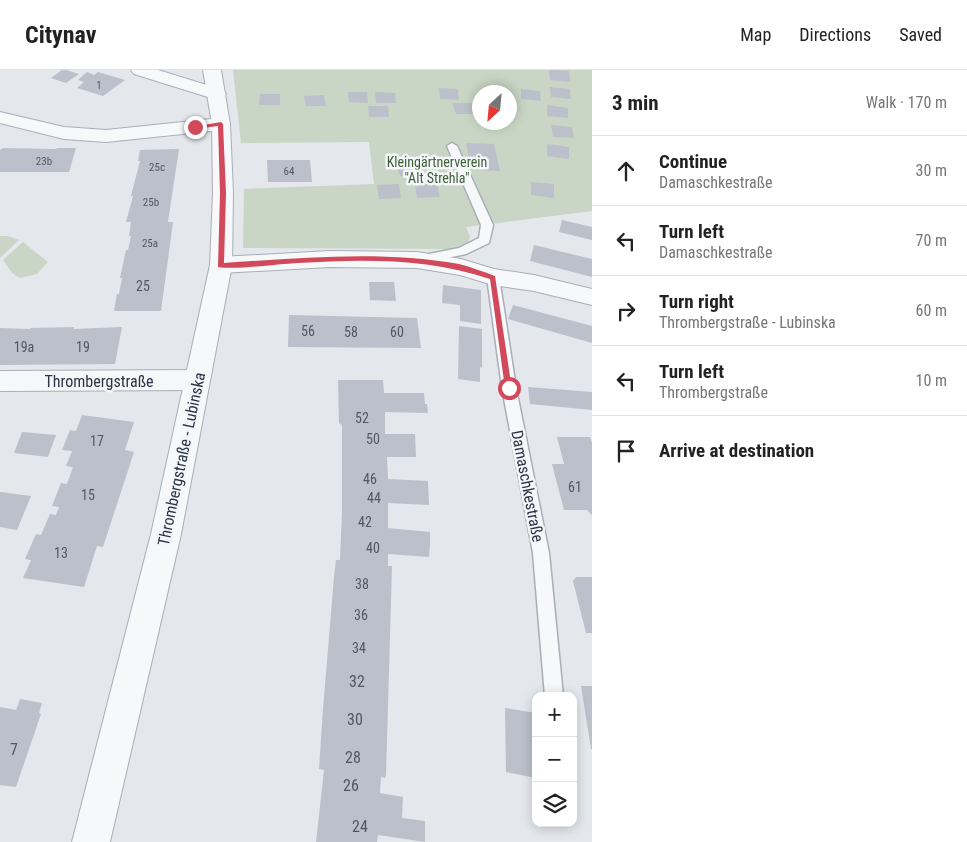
<!DOCTYPE html>
<html lang="en">
<head>
<meta charset="utf-8">
<style>
	:root { --surface:#fff; --page:#f2f2f2; --text:#222; --muted:#767676; --line:#e0e0e0 }
	body { margin:0; font-family:"Roboto Condensed",sans-serif; background:var(--page); color:var(--text) }
	.controls { position:absolute; right:15px; bottom:15px; display:grid; overflow:hidden; border-radius:10px; box-shadow:0 2px 12px #0003 }
	.controls button { width:45px; height:45px; display:grid; place-items:center; padding:0; border:0; border-bottom:1px solid var(--line); background:var(--surface); color:var(--text); font:25px sans-serif }
	.compass { position:absolute; left:472px; top:15px; width:45px; height:45px; border-radius:50%; background:var(--surface); box-shadow:0 2px 12px #0003; rotate:206deg }
	.stop { position:absolute; width:15px; height:15px; margin:-11px; border:4px solid #d1495b; border-radius:50%; background:#fff }
	.stop.end { background:#d1495b; border-color:#fff; box-shadow:0 1px 5px #0008 }
	.list { margin:0; padding:0; list-style:none }
	h2 { display:flex; justify-content:space-between; align-items:center; height:65px; margin:0; padding:0 20px; font-size:21px }
	h2 small { font-size:16px; font-weight:400; color:var(--muted) }
	.list li { display:grid; grid-template-columns:32px 1fr auto; gap:15px; align-items:center; box-sizing:border-box; height:70px; padding:0 20px; border-top:1px solid var(--line) }
	.list b { display:block; font-size:19px; white-space:nowrap }
	.list p { margin:0; font-size:16px; white-space:nowrap; color:var(--muted) }
	.list em { font-size:16px; font-style:normal; color:var(--muted) }
	.icon { flex:none; width:28px; height:28px; fill:none; stroke:currentColor; stroke-width:2; stroke-linecap:round; stroke-linejoin:round }
	.map { position:relative; flex:none; width:592px; height:772px; overflow:hidden }
	header { display:flex; align-items:center; gap:30px; box-sizing:border-box; height:70px; padding:0 25px; background:var(--surface); border-bottom:1px solid var(--line) }
	header strong { font-size:24px }
	nav { display:flex; gap:28px; margin-inline-start:auto; font-size:18px }
	main { display:flex }
	aside { flex:1; background:var(--surface) }
	.map>svg:first-child { display:block }
</style>
</head>
<body>
<header>
<strong>Citynav</strong>
<nav><a>Map</a><a>Directions</a><a>Saved</a></nav>
</header>
<main>
<div class="map">
<svg width="592" height="772" viewBox="0 0 592 772">
	<rect width="100%" height="100%" fill="#e4e7ec"/>
	<path fill="#c9d6c5" fill-rule="evenodd" d="M233 0H592V141L466 157 470 166 468 174 451 179 243 178 244 119 374 114 369 72 241 73ZM480 22H510V52H480Z
		M0 166H8L19 170 0 188Z
		M23 172 48 192 37 204 20 208 12 203 3 190Z"/>
	<path fill="#bbc0ca" d="M62 0H66L79 4 66 13 51 8Z
		M549 0 569 1 570 12 550 10Z
		M87 2 94 5 98 2 125 10 103 26 77 18 84 12 78 10Z
		M550 17 570 19 571 29 551 27Z
		M439 18 458 19 459 30 440 29Z
		M521 19 540 21 541 31 521 29Z
		M348 22H367L368 33 349 32Z
		M375 22 395 23 396 33H376Z
		M260 24H280V35H259Z
		M324 25 326 36H306L304 26Z
		M452 33H472L476 44H456Z
		M547 35 568 38V48L547 46Z
		M368 36H388L389 47H369Z
		M551 55 572 57 574 68 553 67Z
		M466 73 494 74 500 101 471 100Z
		M547 74 569 77V89L547 86Z
		M3 78 56 79 57 78H76L69 102H0V80Z
		M179 79 168 152H173L161 241H114L117 224H119L122 208H120L126 180H128L131 166H129L131 152H126L133 126H131L140 91H138L140 80Z
		M267 90H310L312 112H268Z
		M418 92 422 106H400L397 93Z
		M531 112 554 114V128L531 125Z
		M399 114 401 128 379 129 377 115Z
		M415 114H437L440 127 417 128Z
		M562 150 592 157V170L559 162Z
		M534 175 592 189V207L530 191Z
		M369 212H394L396 231 370 230Z
		M443 215 481 220V254L460 251V235L442 233Z
		M513 235 592 256V273L508 249Z
		M289 245 417 248 421 278 288 277Z
		M459 256 482 259V298L480 297V312L458 309Z
		M74 257V259L122 257 115 294 0 295V258L30 259V258Z
		M338 310H383L384 323H424L425 334H427L428 343 385 342V364H415L416 387H387L388 409 428 411 429 435 388 433V458L430 462V474L429 487 388 484V496H392L386 705 385 708 381 707 380 723 403 727 402 748 425 751V772L378 765 377 772H316L324 700 319 699 323 639 334 507 336 490H340L342 442V355L339 353Z
		M528 317 592 322V340L530 334Z
		M82 345 134 352 125 380 134 382 103 477 97 476 84 517 23 508 31 490 25 489 36 464 41 465 50 444 56 445 59 437 52 436 61 413 67 414 73 397 66 396 72 381 62 380 70 360 76 361Z
		M22 362 56 365 48 387 14 383Z
		M557 367H590L592 373V445L587 440H564L552 394H564Z
		M0 422 31 426 17 460 0 457Z
		M576 507H592V563H586L573 511Z
		M581 616H592V679H591Z
		M20 629 42 633 39 643 41 644 16 717 0 715V637L16 640Z
		M505 638 536 643V708L506 702Z"/>
	<g fill="none" stroke-linecap="round" stroke-linejoin="round">
		<defs>
			<path id="service" d="M452 73 457 76 493 155 489 173 466 184 423 193 419 192 417 189 419 186 459 178 479 168 481 155 447 76Z
				M493 203 499 207 516 318 549 483 563 626H545L533 483 502 318 487 207Z"/>
			<path id="minor" d="M131 0H158L223 20 226 24 223 28 217 29 211 28 134 4Z
				M0 42 64 57 106 60 221 48 228 50 230 54 228 58 221 60 106 72 64 69 0 53Z
				M330 181 417 182 461 189 494 199 534 205 592 219V235L534 221 493 215 460 205 417 198 330 197 221 203 213 200 210 195 213 190 221 187Z
				M197 300 206 303 210 310 206 317 197 320 0 321V301Z"/>
			<path id="tertiary" d="M203 0H221L230 54 233 123 232 195 181 464 110 772H72L151 464 210 195 213 123 212 54Z"/>
		</defs>
		<use href="#service" stroke="#a9aeb7" stroke-width="3"/>
		<use href="#minor" stroke="#a9aeb7" stroke-width="2"/>
		<use href="#tertiary" stroke="#a9aeb7" stroke-width="2"/>
		<use href="#service" fill="#f7f8fa" fill-rule="evenodd"/>
		<use href="#minor" fill="#f7f8fa" fill-rule="evenodd"/>
		<use href="#tertiary" fill="#f7f8fa" fill-rule="evenodd"/>
	</g>
	<path fill="#d1495b" d="M221 52 223 54 226 123 224 193C302 188 382 180 459 194 471 197 484 202 495 206L512 320 509 321 505 318 490 209C428 188 363 189 298 193 276 194 238 200 218 197L220 123 218 56 195 59 192 57Z"/>
	<g text-anchor="middle" stroke-width="5" stroke-linejoin="round" paint-order="stroke">
		<g font-size="11" fill="#4f5766">
			<text x="99" y="19">1</text>
			<text x="44" y="95">23b</text>
			<text x="157" y="101">25c</text>
			<text x="289" y="105">64</text>
			<text x="151" y="136">25b</text>
			<text x="150" y="177">25a</text>
		</g>
		<g font-size="14" fill="#3f6138" stroke="#f4f6f9">
			<text x="437" y="97">Kleingärtnerverein<tspan x="437" dy="16">"Alt Strehla"</tspan></text>
		</g>
		<g font-size="14" fill="#4f5766">
			<text x="143" y="221">25</text>
			<text x="308" y="266">56</text>
			<text x="351" y="267">58</text>
			<text x="397" y="267">60</text>
			<text x="24" y="282">19a</text>
			<text x="83" y="282">19</text>
			<text x="362" y="353">52</text>
			<text x="373" y="374">50</text>
			<text x="97" y="376">17</text>
			<text x="370" y="414">46</text>
			<text x="575" y="422">61</text>
			<text x="88" y="430">15</text>
			<text x="374" y="433">44</text>
			<text x="365" y="457">42</text>
			<text x="373" y="483">40</text>
			<text x="61" y="488">13</text>
			<text x="362" y="519">38</text>
			<text x="361" y="550">36</text>
			<text x="359" y="583">34</text>
		</g>
		<g font-size="16" fill="#2b3445" stroke="#f4f6f9">
			<text x="99" y="317">Thrombergstraße</text>
			<text transform="translate(181 389) rotate(-78)" y="6">Thrombergstraße - Lubinska</text>
			<text transform="translate(528 416) rotate(79)" y="6">Damaschkestraße</text>
		</g>
		<g font-size="16" fill="#4f5766">
			<text x="357" y="617">32</text>
			<text x="355" y="655">30</text>
			<text x="14" y="685">7</text>
			<text x="353" y="693">28</text>
			<text x="351" y="721">26</text>
			<text x="360" y="762">24</text>
		</g>
	</g>
</svg>
<div class="controls">
<button>+</button>
<button>−</button>
<button><svg class="icon" aria-label="layers" viewBox="0 0 24 24"><path d="M12 4l9 5-9 5-9-5zM3 14l9 5 9-5"/></svg></button>
</div>
<svg class="compass" viewBox="-18 -18 36 36"><path d="M0-13l5 13h-10z" fill="#e53935"/><path d="M0 13l5-13h-10z" fill="#767676"/></svg>
<div class="stop" style="left:509px;top:318px"></div>
<div class="stop end" style="left:195px;top:57px"></div>
</div>
<aside>
<h2>3 min<small>Walk · 170 m</small></h2>
<ul class="list">
<li><svg class="icon" aria-label="ahead" viewBox="0 0 24 24"><path d="M12 20V5M6 11l6-6 6 6"/></svg><div><b>Continue</b><p>Damaschkestraße</p></div><em>30 m</em></li>
<li><svg class="icon" aria-label="left" viewBox="0 0 24 24"><path d="M17 20v-9H6M10 6l-5 5 5 5"/></svg><div><b>Turn left</b><p>Damaschkestraße</p></div><em>70 m</em></li>
<li><svg class="icon" aria-label="right" viewBox="0 0 24 24"><path d="M7 20v-9h11M14 6l5 5-5 5"/></svg><div><b>Turn right</b><p>Thrombergstraße - Lubinska</p></div><em>60 m</em></li>
<li><svg class="icon" aria-label="left" viewBox="0 0 24 24"><path d="M17 20v-9H6M10 6l-5 5 5 5"/></svg><div><b>Turn left</b><p>Thrombergstraße</p></div><em>10 m</em></li>
<li><svg class="icon" aria-label="arrive" viewBox="0 0 24 24"><path d="M6 21V4h12l-3 4 3 4H6"/></svg><div><b>Arrive at destination</b></div></li>
</ul>
</aside>
</main>
</body>
</html>
